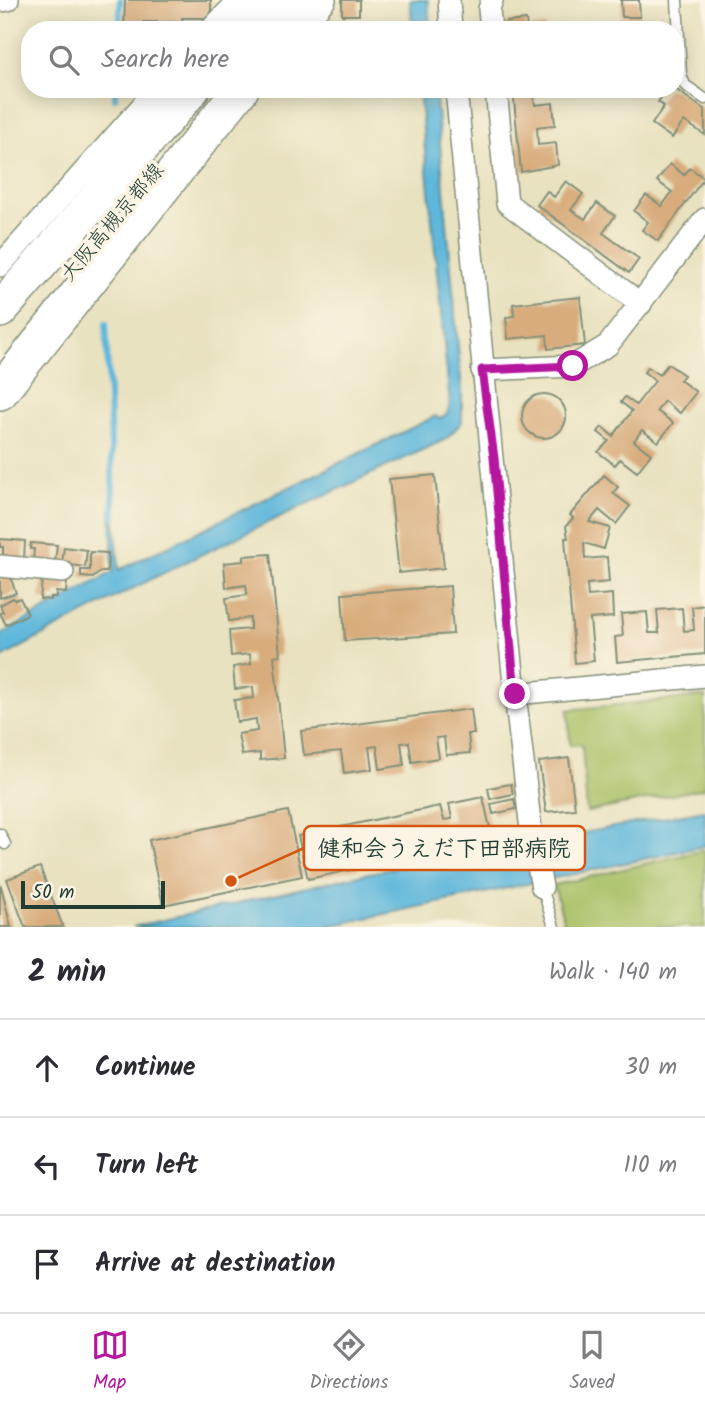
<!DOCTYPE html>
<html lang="en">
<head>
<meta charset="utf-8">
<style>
	:root { --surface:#fff; --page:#f7f7f7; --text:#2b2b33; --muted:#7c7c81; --line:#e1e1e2; --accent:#b5179e }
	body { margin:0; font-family:Kalam,"Klee One",sans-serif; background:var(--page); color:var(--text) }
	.scale { position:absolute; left:21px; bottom:18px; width:144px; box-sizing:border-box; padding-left:7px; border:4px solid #1f3d34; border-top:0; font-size:19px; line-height:24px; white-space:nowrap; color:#1f3d34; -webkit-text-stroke:5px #fcf5e5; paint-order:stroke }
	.stop { position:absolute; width:21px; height:21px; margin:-16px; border:5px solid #b5179e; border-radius:50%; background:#fff }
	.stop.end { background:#b5179e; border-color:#fff; box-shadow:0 2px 7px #0008 }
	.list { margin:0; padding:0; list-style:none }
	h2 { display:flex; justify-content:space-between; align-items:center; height:91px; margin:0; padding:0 28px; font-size:30px }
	h2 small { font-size:23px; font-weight:400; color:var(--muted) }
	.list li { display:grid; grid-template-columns:46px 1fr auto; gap:21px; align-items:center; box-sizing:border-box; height:98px; padding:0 28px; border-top:2px solid var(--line) }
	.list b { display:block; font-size:26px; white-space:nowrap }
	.list em { font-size:23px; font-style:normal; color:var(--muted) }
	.icon { flex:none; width:38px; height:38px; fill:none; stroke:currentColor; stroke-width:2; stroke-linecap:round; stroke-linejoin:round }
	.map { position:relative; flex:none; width:705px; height:927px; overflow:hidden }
	.search { position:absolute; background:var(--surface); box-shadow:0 4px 18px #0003; left:21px; right:21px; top:21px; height:77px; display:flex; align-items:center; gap:18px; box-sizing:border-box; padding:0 24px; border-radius:28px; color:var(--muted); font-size:26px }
	.sheet { height:385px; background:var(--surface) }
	nav { display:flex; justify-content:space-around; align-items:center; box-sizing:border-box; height:98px; border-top:2px solid var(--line); background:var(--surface); font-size:19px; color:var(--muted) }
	nav a { display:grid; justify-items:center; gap:4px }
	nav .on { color:var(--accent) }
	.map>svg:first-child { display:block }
</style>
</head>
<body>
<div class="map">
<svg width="705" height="927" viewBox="0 0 705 927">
	<rect width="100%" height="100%" fill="#fcf5e5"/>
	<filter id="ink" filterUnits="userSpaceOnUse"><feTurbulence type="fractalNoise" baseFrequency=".0143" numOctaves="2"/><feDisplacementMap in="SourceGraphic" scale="14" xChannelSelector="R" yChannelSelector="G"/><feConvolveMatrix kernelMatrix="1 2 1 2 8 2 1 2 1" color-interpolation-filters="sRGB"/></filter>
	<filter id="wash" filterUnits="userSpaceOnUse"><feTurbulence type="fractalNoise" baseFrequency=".00686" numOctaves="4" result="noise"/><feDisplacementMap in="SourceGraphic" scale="28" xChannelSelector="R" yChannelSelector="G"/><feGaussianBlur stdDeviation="1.57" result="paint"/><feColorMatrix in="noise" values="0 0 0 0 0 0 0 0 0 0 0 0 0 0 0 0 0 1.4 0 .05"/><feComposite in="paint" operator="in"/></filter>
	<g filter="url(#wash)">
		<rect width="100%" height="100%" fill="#e9e2c0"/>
		<path fill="#a9c167" stroke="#647f4e" stroke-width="2" d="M705 696V788L587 812 582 744 570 745 568 710Z
			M705 850V927H565L554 885Z"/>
		<path fill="#5eb7db" stroke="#3e7a88" stroke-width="2" d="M410 0H428L430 30H413Z
			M419 89H435L462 392V422L446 439C296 509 145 578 0 659V635L113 572 111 510H114L119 570 436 416 439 419 447 414 450 404Z
			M705 810V846L324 927H133L364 874Z"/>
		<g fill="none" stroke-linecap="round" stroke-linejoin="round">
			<path stroke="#5eb7db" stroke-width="6" d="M120 0V30
				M115 98 116 89
				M106 323 114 517"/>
		</g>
		<g id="blocks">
			<path fill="#d8ac7c" d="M125 0H211V18H182V22H143L142 30 124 29Z
				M342 0H359V15H342Z
				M621 0H639L640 17H622Z
				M526 20 527 28 545 26 546 30H507L506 22Z
				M513 89H533L535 105 553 103 555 125 537 127 538 145 556 143 558 165 521 172Z
				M667 89H675L705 110V135L684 121 672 138 652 124 664 106 658 102Z
				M670 164 684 175 690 168 704 178 658 241 642 230 648 222 634 211 646 195 662 206 672 192 657 181Z
				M566 181 583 194 571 210 585 219 597 203 615 216 603 233 639 259 629 273 537 205 547 191 554 197Z
				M580 297 585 345 548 349 547 335 508 339 506 317 514 316 513 304Z
				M668 364 684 375 680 380 696 392 680 413 664 401 657 411 673 423 658 442 642 430 634 441 651 454 637 472 620 459 615 465 598 452 609 441 598 432 602 427 613 436 632 411 621 402 625 397 636 405 655 381 644 372 648 367 659 375Z
				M522 416a22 22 0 1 1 44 0a22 22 0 1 1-44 0Z
				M435 475 444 568 399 573 389 479Z
				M604 475 618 487 613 493 630 506 616 524 599 510 589 522 610 528 604 549 584 543 585 559 607 557 609 582 587 584 588 596 612 594 613 617 590 619 594 661 575 663 565 538H568L566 526 573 518 570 515Z
				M0 539 25 541 24 559 3 557V547H0Z
				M31 543 57 545 55 563 33 561 34 549H30Z
				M64 547 87 550 85 567 62 564Z
				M90 552 108 553 107 572H100L93 578 81 577V570H90Z
				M270 554 280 655 274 656 284 758 260 760V753L242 755 238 734 257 731 256 719 237 722 234 700 254 698 253 687 235 689 233 667 251 664 250 654 231 656 229 631 250 629V618L229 621 226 598 247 595 246 585 226 588 224 563 244 561V556Z
				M10 576 16 593 0 598V577Z
				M42 580 67 581 66 593 56 592V597H51V600L40 599Z
				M450 586 453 634 345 641 342 594Z
				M13 598 15 600 20 598 28 614 6 625 0 613 3 612 0 605Z
				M705 605V654L617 662 615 637 623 636 621 614 647 612 649 633H659L657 610 682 608 684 631 694 630 692 607Z
				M471 709 474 734H468L470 753 446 755 444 737 436 738 439 758 412 762 409 742 401 743 404 765 380 769 377 746 369 747 372 769 344 773 341 751 304 755 301 731Z
				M569 758 575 809 546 812 539 762Z
				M511 784 513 794 490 799 488 788Z
				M483 797 493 841 455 848 452 830 446 831 450 849 308 879 298 836 440 806 444 820 452 819 449 804Z
				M514 799 516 809 493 814 491 804Z
				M288 811 302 876 163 905 149 840Z
				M40 867 63 927H25L7 879Z
				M0 886H1L11 927H0Z"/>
		</g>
	</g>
	<g filter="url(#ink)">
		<use href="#blocks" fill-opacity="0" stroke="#84907a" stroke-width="2"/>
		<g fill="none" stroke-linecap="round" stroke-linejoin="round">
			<defs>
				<path id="service" d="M677 0 681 75 685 85 705 99
					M0 834 5 844
					M542 887 554 927"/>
				<path id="minor" d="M449 0 451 30
					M0 1 8 0
					M210 30 239 0
					M300 30 325 0
					M491 30 489 9 492 0
					M456 89 515 694 531 830 542 887
					M496 89 507 203 641 304
					M0 266 157 89
					M482 370 573 366 608 345 705 219
					M0 566 63 572
					M515 694 705 676"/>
				<path id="primary" d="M243 30 269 0
					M275 30 301 0
					M0 310 192 89
					M0 392 241 89"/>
			</defs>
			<use href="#service" stroke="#84907a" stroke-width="13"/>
			<use href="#minor" stroke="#84907a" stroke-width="24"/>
			<use href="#primary" stroke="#84907a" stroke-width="38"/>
			<use href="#service" stroke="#fff" stroke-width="10"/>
			<use href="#minor" stroke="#fff" stroke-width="21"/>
			<use href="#primary" stroke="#fff" stroke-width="35"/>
		</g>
	</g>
	<g fill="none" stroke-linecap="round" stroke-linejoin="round" filter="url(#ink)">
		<path stroke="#b5179e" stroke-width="9" d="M515 694 494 458 482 370 573 366"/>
	</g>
	<g text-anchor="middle" stroke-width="7" stroke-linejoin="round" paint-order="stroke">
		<g font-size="21" fill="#1f3d34" stroke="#fcf5e5">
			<text transform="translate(112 222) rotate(-50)" y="7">大阪高槻京都線</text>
		</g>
	</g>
	<path fill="none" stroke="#d45610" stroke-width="2.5" d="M231 881L304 848"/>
	<circle fill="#d45610" stroke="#fcf5e5" stroke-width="2.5" cx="231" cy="881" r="7"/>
	<rect fill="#fcf5e5" stroke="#d45610" stroke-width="2.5" x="304" y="826" width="281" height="44" rx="7"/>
	<g font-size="23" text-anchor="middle" font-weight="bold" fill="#1f3d34">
		<text x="444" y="856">健和会うえだ下田部病院</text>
	</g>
</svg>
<div class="scale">50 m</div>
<div class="stop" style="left:573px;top:366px"></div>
<div class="stop end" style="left:515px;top:694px"></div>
<div class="search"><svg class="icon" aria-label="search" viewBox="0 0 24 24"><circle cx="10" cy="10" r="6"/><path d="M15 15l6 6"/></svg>Search here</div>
</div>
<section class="sheet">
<h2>2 min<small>Walk · 140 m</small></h2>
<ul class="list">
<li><svg class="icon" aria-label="ahead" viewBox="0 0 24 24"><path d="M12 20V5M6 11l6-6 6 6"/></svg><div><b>Continue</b></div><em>30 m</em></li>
<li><svg class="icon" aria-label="left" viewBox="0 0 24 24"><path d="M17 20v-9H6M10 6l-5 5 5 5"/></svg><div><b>Turn left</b></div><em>110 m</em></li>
<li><svg class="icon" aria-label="arrive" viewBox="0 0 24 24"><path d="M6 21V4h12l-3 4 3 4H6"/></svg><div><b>Arrive at destination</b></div></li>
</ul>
</section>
<nav>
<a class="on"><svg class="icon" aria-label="map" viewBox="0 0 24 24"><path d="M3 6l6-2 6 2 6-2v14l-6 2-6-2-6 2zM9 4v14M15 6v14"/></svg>Map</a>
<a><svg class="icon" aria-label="directions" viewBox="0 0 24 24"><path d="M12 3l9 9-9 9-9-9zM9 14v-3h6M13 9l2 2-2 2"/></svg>Directions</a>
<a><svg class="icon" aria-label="saved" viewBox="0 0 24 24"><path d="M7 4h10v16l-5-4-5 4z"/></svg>Saved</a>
</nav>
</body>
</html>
